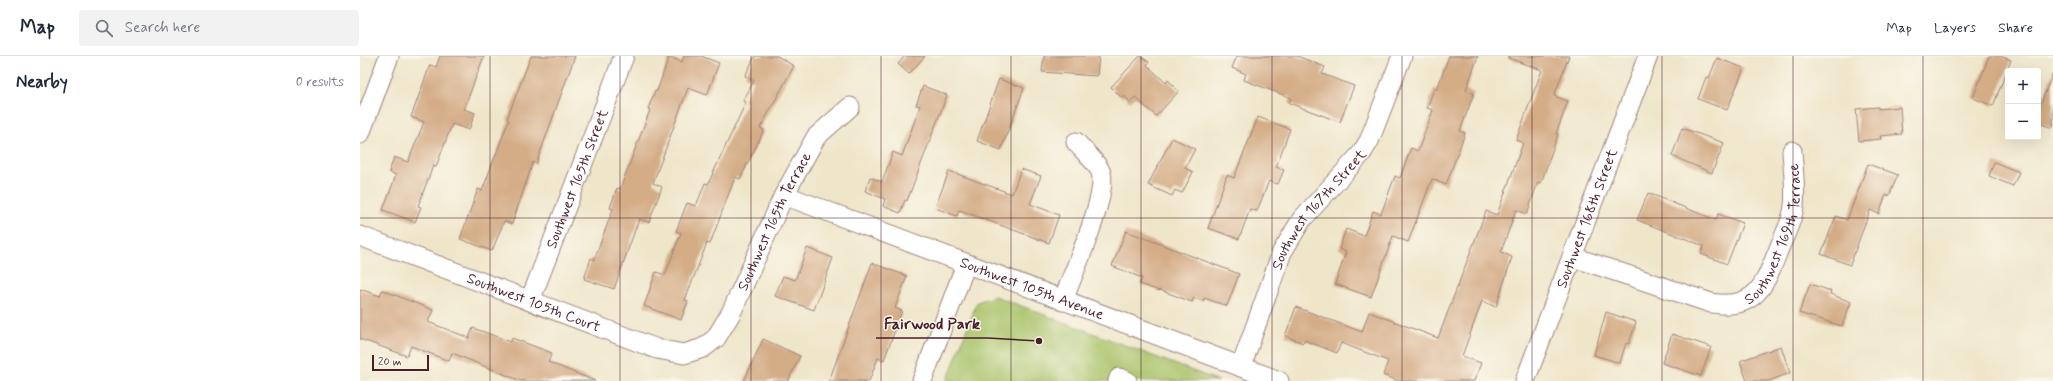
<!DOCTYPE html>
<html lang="en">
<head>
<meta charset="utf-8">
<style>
	:root { --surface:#fff; --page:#f2f2f3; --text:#1f2937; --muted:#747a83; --line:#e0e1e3 }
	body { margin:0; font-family:Mynerve,sans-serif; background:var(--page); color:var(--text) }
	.controls { position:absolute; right:12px; top:12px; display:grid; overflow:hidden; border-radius:4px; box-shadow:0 4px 16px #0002 }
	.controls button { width:36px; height:36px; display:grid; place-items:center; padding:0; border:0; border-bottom:1px solid var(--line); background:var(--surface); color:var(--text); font:20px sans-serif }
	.scale { position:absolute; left:12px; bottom:10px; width:57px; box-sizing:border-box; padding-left:4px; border:2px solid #4a1f2b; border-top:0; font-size:11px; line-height:14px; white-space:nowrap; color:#4a1f2b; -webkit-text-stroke:3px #fbf7ec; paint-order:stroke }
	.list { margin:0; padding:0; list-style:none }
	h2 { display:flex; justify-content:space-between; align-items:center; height:52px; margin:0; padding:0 16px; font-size:17px }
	h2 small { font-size:13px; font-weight:400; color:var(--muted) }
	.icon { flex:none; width:22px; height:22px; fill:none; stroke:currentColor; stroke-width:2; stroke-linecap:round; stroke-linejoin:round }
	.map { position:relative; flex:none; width:1693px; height:325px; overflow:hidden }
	header { display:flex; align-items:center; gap:24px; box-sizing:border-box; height:56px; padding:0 20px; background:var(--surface); border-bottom:1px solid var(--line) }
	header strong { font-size:19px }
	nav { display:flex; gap:22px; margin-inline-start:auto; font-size:14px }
	.search { width:280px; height:36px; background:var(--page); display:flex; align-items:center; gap:10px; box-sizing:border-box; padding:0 14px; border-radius:4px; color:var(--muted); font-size:15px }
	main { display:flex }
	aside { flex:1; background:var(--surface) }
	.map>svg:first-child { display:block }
</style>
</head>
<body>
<header>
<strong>Map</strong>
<div class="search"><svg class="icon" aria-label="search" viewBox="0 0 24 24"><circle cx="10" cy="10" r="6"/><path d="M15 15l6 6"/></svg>Search here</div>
<nav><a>Map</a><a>Layers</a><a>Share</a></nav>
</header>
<main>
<aside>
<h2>Nearby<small>0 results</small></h2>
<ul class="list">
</ul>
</aside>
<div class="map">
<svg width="1693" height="325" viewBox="0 0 1693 325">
	<rect width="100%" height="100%" fill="#fbf7ec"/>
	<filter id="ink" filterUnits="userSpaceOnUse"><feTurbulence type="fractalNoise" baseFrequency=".025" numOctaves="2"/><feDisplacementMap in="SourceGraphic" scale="8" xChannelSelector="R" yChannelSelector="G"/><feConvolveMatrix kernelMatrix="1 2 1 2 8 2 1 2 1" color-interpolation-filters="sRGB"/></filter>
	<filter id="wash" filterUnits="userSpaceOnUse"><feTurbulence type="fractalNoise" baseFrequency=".012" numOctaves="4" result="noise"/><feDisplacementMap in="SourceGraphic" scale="16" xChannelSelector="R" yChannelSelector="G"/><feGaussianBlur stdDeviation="0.9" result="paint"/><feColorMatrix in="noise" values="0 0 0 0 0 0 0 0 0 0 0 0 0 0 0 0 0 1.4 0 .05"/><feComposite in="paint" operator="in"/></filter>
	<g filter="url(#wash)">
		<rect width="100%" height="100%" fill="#efe6ca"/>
		<path fill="#a7c268" stroke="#78704a" d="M635 240 859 325H587L617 246Z"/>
		<g id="blocks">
			<path fill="#d4ac86" d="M80 0H124L104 53 115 57 109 74 92 68 76 111 73 110 58 150 61 151 55 166 23 154 36 119 29 116 34 101 48 106 64 66 51 61 70 9 76 11Z
				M171 0H215L176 108 173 106 152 168 144 165 132 195 100 183 118 133 122 135 149 64 147 63Z
				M324 0H341L359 7 347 39 328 32 293 127 302 131 289 166 279 163 254 233 224 223 231 202 234 204 253 153 250 152 257 132 260 133 290 54 288 53 295 35H297L309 1 322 6Z
				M395 0H417L434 10 400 72 404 74 380 123 375 121 350 188 347 187 325 244 328 245 321 264 284 250 296 216 305 219 321 177 316 175 327 147 336 150 345 127 348 128 386 46 383 45 394 25 385 20Z
				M545 0H565L549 18 538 8Z
				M684 0H739L737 20 682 16Z
				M780 0 789 6 787 9 806 27 808 24 819 35 796 60 775 41 770 46 764 40 762 42 751 31Z
				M877 0H937L965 11 962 18 994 30 980 66 929 47 931 42 884 24 886 18 872 12Z
				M1089 0H1118L1106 34 1114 37 1100 75 1105 77 1086 129 1072 123 1048 186 1033 180 1011 241 975 228 986 196 979 193 986 173 1004 180 1013 155 1021 158 1035 120 1040 122 1051 92 1058 95 1073 54 1067 52 1074 33H1077Z
				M1148 0H1209L1194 40 1208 45 1196 78H1198L1181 127 1178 126 1167 158 1156 154 1141 196 1152 201 1136 251 1122 245 1102 300 1121 307 1114 325H1039L1023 319 1028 305 981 287 977 297 944 284 943 287 925 280 936 251 1002 276 1009 256 1078 282 1126 155 1137 159 1163 87 1156 84 1182 14 1148 2Z
				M1629 0H1640L1651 4 1633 50 1613 42Z
				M1357 2 1384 12 1367 54 1338 43 1346 21 1349 22Z
				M1692 19H1693V72L1678 67V55Z
				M639 23 664 32 641 94 617 85Z
				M563 30 587 39 547 145 545 144 540 157 523 150 525 143 505 135 510 121 522 126 533 96 542 100 560 50 556 49Z
				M1518 51V53L1540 51 1542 78 1520 80 1521 83 1499 85 1496 53Z
				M898 61 930 73 916 111 924 114 918 128 909 125 897 155 890 153 879 183 848 172 867 119 874 122Z
				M1322 72 1364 87 1352 117 1312 100Z
				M812 82 835 93 825 112 833 116 822 137 815 134 812 140 788 129Z
				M1634 106 1659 116 1653 130 1629 120Z
				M1508 108 1538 119 1529 140 1526 139 1519 158 1510 154 1490 209 1461 198 1476 160 1487 164Z
				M661 113 681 120 670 148 699 159 689 187 599 154 597 160 575 152 589 115 652 138Z
				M1288 137 1356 164 1358 158 1383 167 1367 208 1341 198 1344 190 1277 164Z
				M766 175 879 218 867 250 844 242 843 245 834 242 832 246 800 234 799 235 780 228 782 222 752 210Z
				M447 192 473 202 454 254 415 240 423 220 435 224Z
				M512 207 547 220 535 252 542 255 524 304 518 302 509 325H469Z
				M1450 228 1471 235 1470 238 1491 246 1482 270 1439 257Z
				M0 233 20 240 22 234 73 254 68 266 109 282 113 272 151 286 152 282 192 297 188 306 235 325H161L92 297 89 305 51 290 47 300 0 283Z
				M1246 256 1276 266 1269 288 1266 287 1260 307 1234 299Z
				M1312 278 1351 291 1341 320 1302 307Z
				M403 283 440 300 428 325H384Z
				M1421 290 1430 317 1409 325H1387L1380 305Z"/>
		</g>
	</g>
	<g filter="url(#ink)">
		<use href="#blocks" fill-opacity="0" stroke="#9c827a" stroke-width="1"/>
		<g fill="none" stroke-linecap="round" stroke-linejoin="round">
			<defs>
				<g id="minor">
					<path d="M0 78 29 0"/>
					<path id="s1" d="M424 139 919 325"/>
					<path id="s2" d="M0 180 297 293 324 298 343 292 356 282 371 257 424 139 456 81 490 51"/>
					<path id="s3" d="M1213 201 1351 247C1398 255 1405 227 1420 190 1425 178 1433 163 1434 150 1436 133 1433 112 1432 95"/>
					<path id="s4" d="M170 245 264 0"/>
					<path d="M703 245C712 219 748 140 741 117 739 109 722 93 716 86"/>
					<path id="s5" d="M881 311 922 196 942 163 1001 98 1009 85 1042 0"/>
					<path d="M562 325 606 208"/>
					<path d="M758 325 759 322 767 325"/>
					<path id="s6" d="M1165 325 1288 0"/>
				</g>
			</defs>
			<use href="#minor" stroke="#9c827a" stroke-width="21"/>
			<use href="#minor" stroke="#fff" stroke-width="19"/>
		</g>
	</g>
	<path fill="none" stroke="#4a1f2b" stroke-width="1" stroke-opacity="0.55" d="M130 0V325M260 0V325M391 0V325M521 0V325M651 0V325M781 0V325M912 0V325M1042 0V325M1172 0V325M1302 0V325M1433 0V325M1563 0V325M0 162H1693"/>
	<g text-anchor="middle" stroke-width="3" stroke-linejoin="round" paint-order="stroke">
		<g font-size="15" fill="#4a1f2b" stroke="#fbf7ec">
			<text dy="5" stroke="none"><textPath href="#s4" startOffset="131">Southwest 165th Street</textPath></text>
			<text dy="5" stroke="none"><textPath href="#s5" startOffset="178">Southwest 167th Street</textPath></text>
			<text dy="5" stroke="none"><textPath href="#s6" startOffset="174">Southwest 168th Street</textPath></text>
			<text dy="5" stroke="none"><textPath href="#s2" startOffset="512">Southwest 165th Terrace</textPath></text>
			<text dy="5" stroke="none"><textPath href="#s3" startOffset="256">Southwest 169th Terrace</textPath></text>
			<text dy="5" stroke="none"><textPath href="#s1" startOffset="265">Southwest 105th Avenue</textPath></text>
			<text dy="5" stroke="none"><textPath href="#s2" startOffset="186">Southwest 105th Court</textPath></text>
		</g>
	</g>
	<path fill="none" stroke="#4a1f2b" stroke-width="1.5" d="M679 285L628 282H516"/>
	<circle fill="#4a1f2b" stroke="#fbf7ec" stroke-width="1.5" cx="679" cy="285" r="4"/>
	<g font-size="16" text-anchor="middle" font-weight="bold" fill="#4a1f2b" stroke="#fbf7ec" stroke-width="3" stroke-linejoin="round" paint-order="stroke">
		<text x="572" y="273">Fairwood Park</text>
	</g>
</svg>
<div class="controls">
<button>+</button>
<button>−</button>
</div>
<div class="scale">20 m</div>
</div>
</main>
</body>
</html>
